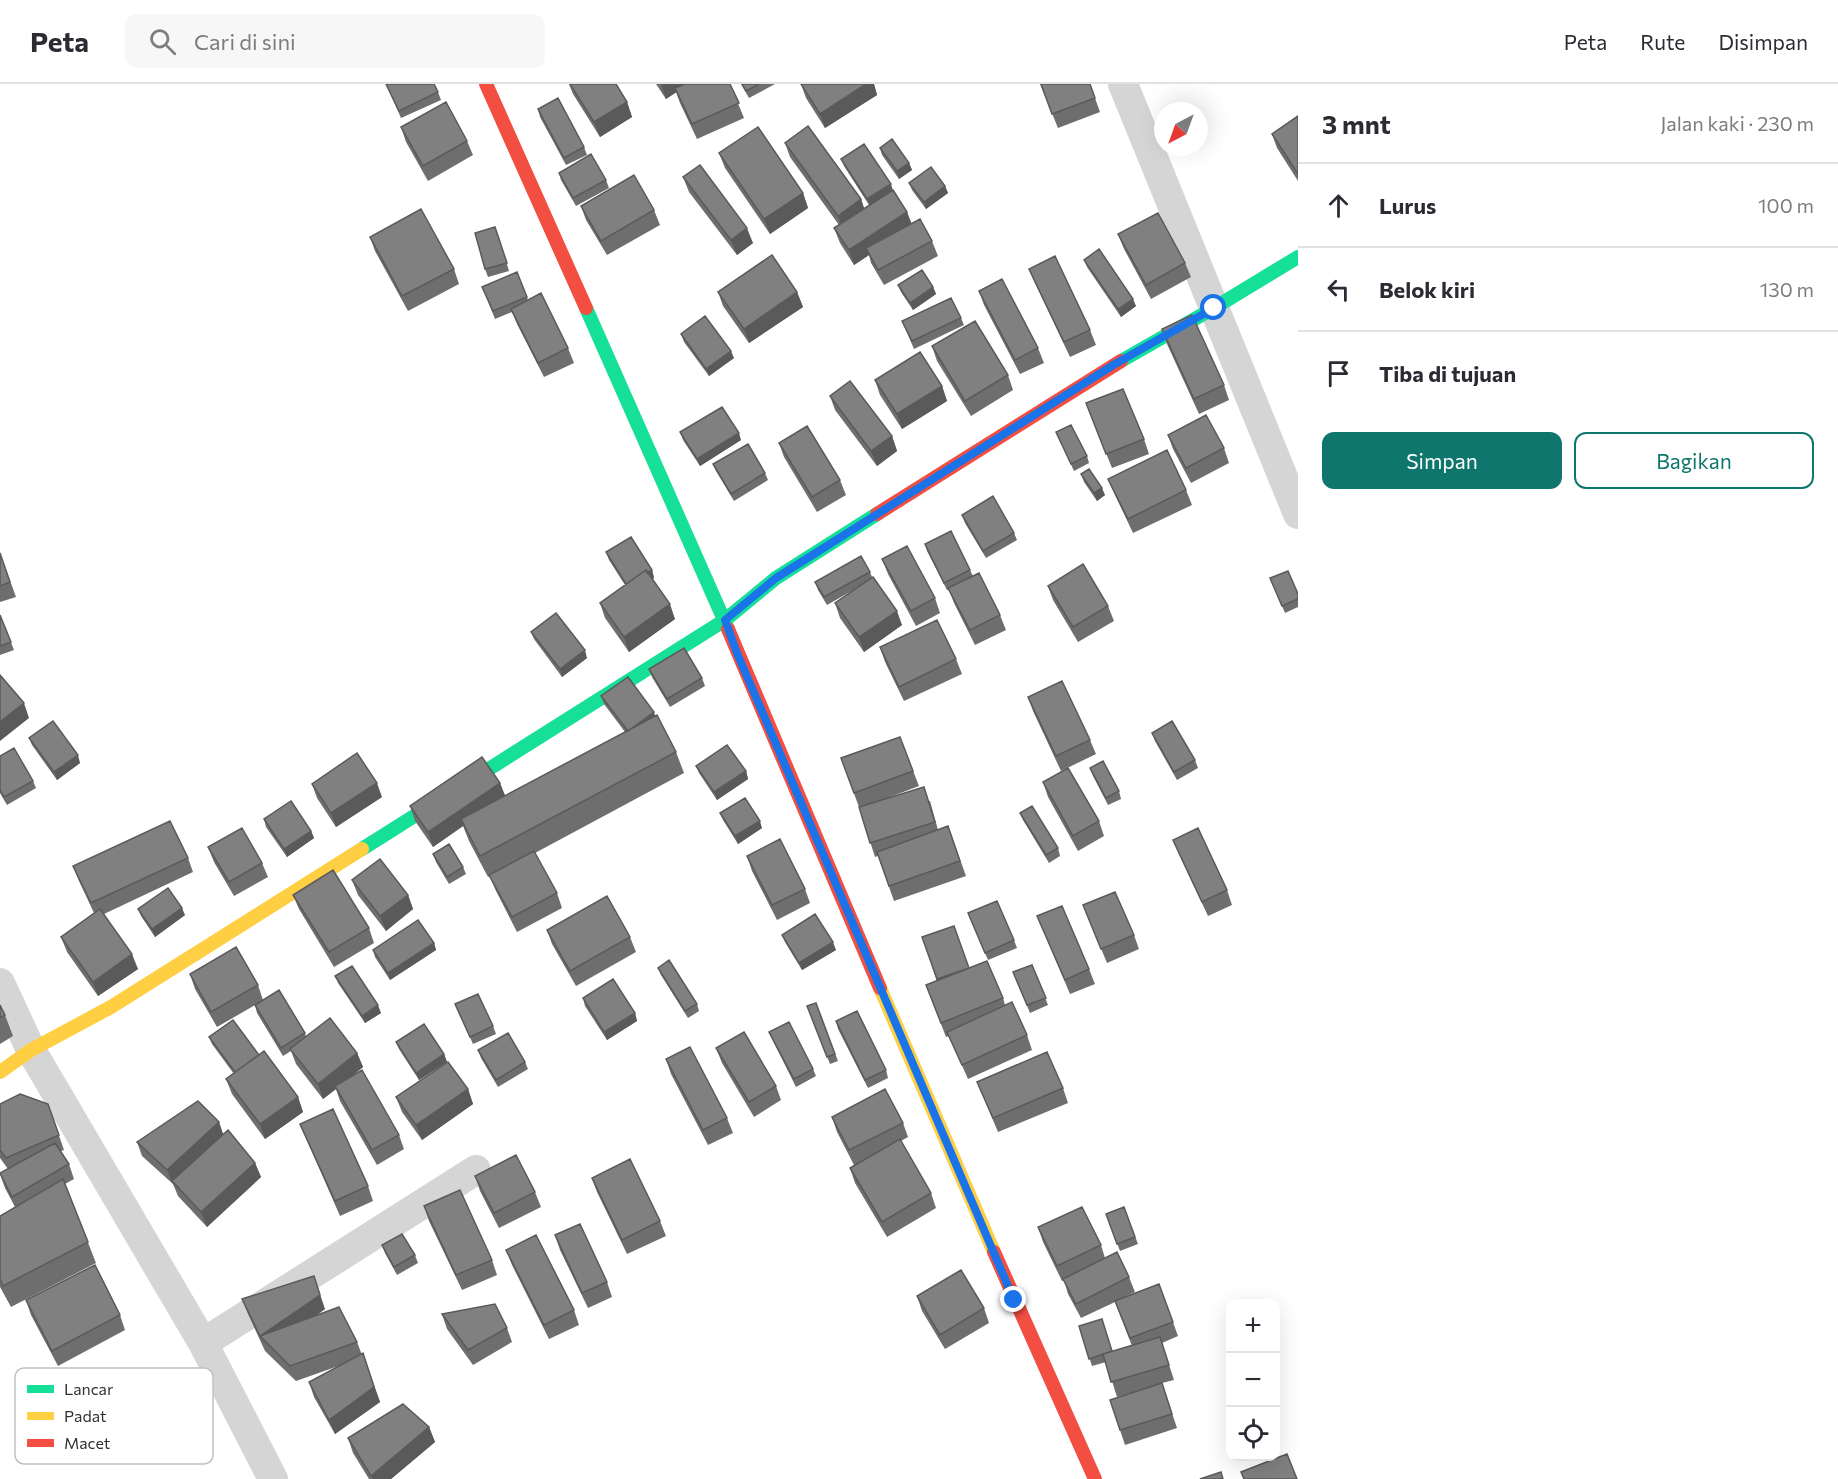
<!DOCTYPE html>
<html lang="id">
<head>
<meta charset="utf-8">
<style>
	:root { --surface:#fff; --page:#f7f7f7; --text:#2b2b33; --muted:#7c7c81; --line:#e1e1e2; --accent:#0f766e }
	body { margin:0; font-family:Commissioner,sans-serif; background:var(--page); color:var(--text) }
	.controls { position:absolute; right:18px; bottom:18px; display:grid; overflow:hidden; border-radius:12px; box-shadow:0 6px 24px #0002 }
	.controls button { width:54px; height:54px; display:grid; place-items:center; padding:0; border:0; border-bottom:2px solid var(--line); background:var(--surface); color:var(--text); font:30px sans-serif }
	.compass { position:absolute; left:1154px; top:18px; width:54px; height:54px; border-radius:50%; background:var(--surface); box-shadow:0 6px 24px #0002; rotate:221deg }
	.stop { position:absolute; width:18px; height:18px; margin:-14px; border:4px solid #1a73e8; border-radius:50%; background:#fff }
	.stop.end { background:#1a73e8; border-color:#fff; box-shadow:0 2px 6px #0008 }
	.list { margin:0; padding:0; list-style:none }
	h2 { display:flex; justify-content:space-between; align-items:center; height:78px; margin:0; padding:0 24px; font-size:26px }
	h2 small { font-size:20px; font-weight:400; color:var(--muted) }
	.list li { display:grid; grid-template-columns:39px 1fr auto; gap:18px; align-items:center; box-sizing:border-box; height:84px; padding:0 24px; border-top:2px solid var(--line) }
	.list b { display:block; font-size:22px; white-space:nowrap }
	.list em { font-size:20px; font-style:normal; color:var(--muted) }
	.actions { display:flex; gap:12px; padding:18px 24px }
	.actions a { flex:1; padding:14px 0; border:2px solid var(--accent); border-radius:12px; text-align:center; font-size:21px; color:var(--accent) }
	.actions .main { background:var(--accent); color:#fff }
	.icon { flex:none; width:33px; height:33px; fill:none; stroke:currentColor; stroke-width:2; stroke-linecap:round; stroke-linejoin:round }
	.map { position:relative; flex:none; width:1298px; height:1395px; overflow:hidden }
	header { display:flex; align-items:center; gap:36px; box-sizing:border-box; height:84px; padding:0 30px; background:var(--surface); border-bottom:2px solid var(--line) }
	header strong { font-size:28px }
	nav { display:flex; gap:33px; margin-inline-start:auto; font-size:21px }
	.search { width:420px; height:54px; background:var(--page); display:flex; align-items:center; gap:15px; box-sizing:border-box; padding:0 21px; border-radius:12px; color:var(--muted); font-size:22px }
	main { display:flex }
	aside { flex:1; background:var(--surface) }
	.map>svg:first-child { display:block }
</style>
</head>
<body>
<header>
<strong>Peta</strong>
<div class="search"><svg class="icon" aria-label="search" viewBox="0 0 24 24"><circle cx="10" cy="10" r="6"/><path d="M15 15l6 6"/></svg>Cari di sini</div>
<nav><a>Peta</a><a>Rute</a><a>Disimpan</a></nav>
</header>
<main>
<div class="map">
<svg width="1298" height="1395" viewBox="0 0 1298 1395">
	<rect width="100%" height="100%" fill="#fff"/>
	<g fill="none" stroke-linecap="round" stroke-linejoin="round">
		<path stroke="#d5d5d5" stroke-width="30" d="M1123 0 1298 430
			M0 899 31 966 203 1259 273 1395
			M203 1259 476 1086"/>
		<path stroke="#16e098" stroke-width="14" d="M586 224 728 545
			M1121 277 1214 224 1298 173
			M362 765 725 536 776 494 877 430"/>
		<path stroke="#ffcf43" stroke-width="14" d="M880 904 994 1168
			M0 988 31 966 111 923 362 765"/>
		<path stroke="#f24e42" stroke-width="14" d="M486 0 586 224
			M877 430 1121 277
			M728 545 880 904
			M994 1168 1095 1395"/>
	</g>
	<path fill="#6e6e6e" d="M386 0 438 8 441 16 401 34Z
		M569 0H616L627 18 632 33 600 53 573 10Z
		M656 0H730L744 34 697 55 680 19 676 8 666 15Z
		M741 0H775L749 14Z
		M801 0H874L877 11 825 44 806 14Z
		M1040 0H1090L1100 28 1058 44Z
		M538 25 584 63 587 71 566 81 540 33Z
		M1298 32V97L1277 64 1272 50Z
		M401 43 467 57 473 71 428 97 406 58Z
		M785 59 861 115 864 124 869 121 844 82 841 75 893 106 907 128 911 140 932 157 938 172 884 201 871 179 869 171 854 181 840 159 834 144 839 141 790 73Z
		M880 64 909 79 912 86 899 95 882 71Z
		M719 69 803 109 808 124 770 150 725 84Z
		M559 89 606 96 609 104 576 122 561 96Z
		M683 93 753 159 737 171 689 108Z
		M909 99 945 102 948 109 926 125 912 106Z
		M581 122 654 126 660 141 607 171 586 136Z
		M498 150 509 187 488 193 485 185Z
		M1118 150 1185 179 1191 193 1151 215 1124 165Z
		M370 153 454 185 459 200 408 227 375 167Z
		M1084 176 1136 222 1121 233 1087 183Z
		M1029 185 1090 246 1096 261 1070 273 1035 199Z
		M517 188 528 216 568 264 574 279 544 293 517 240 512 228 495 235 485 210Z
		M898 201 933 203 936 210 913 226 901 208Z
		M979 207 1038 264 1044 279 1020 290 984 221Z
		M718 208H797L803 223 749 259 723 222Z
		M961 234 964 241 914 265 902 237Z
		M1162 245 1224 301 1229 316 1199 330 1167 260Z
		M681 250 734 274 709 292 684 258Z
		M932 262 1008 291 1013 306 971 332 937 277Z
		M875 296 942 302 947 317 902 345 880 311Z
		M830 312 892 352 897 367 877 382 835 326Z
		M1086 319 1144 355 1149 370 1112 384Z
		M680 348 741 356 700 382 683 356Z
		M1056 348 1087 372 1089 379 1074 387Z
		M1168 351 1224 364 1229 379 1191 399 1173 365Z
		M779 359 840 396 846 411 817 428 784 373Z
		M713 380 765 389 768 396 734 417 716 387Z
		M1081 390 1105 411 1097 417 1084 398Z
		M1108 395 1186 406 1192 421 1133 449 1114 409Z
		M962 431 1014 449 1017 456 986 474 965 439Z
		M925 460 970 486 973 492 1000 531 1006 546 975 561 954 519 949 506H947L927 467Z
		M606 468 652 486 654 494 652 495 675 535 629 568 605 534 600 519 625 501 609 476Z
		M0 469 16 513 0 518Z
		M882 475 935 514 940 529 916 542 888 490Z
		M870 488 872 493 902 541 864 568 840 534 835 519 857 504 827 521 818 506 815 498Z
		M1270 494 1298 510V523L1285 529Z
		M1048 502 1108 522 1114 537 1078 558 1053 516Z
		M0 531 14 566 0 571Z
		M531 548 587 574 562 593 534 555Z
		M880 563 956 575 962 590 904 617 885 578Z
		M649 585 702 594 705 602 670 623 652 593Z
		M601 612 655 632 676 668 684 689 535 769 557 809 562 824 517 848 495 805 490 792 488 793 469 757 463 742 433 763 415 737 410 722 500 699 505 712 625 648 604 620Z
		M1028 613 1090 656 1096 670 1061 687 1033 627Z
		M1152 649 1195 676 1198 684 1177 696 1155 657Z
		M900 653 919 702 882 716 930 717 938 746 948 742 966 792 894 817 878 772 875 773 859 723 841 674Z
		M29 654 80 679 57 696 32 661Z
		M0 672 33 697 36 704 7 721 0 709Z
		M696 682 746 687 748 695 717 716 699 689Z
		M1090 684 1119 707 1121 715 1108 721 1093 692Z
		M1043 698 1099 737 1104 752 1078 767 1048 713Z
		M312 700 382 713 336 743 317 714Z
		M720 729 762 744 738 760 723 736Z
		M1020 729 1058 764 1060 772 1049 779 1023 736Z
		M264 735 311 747 314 754 287 773 266 743Z
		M1173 756 1227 806 1232 821 1208 832 1179 770Z
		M208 763 262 779 268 793 234 812 214 778Z
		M433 770 463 783 466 790 449 800 436 778Z
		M747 772 805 805 810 819 777 836 752 787Z
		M188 774 193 788 104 830 138 885 98 912 67 868 61 853 94 829 79 797 73 782Z
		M352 796 408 811 413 825 386 847 358 811Z
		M293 811 369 844 374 859 334 883 299 825Z
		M1083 821 1134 851 1139 865 1107 879Z
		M138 825 185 831 155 853 141 832Z
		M968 829 1014 856 1017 864 988 876Z
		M1037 832 1089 885 1095 900 1070 910Z
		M547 846 630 853 636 868 576 902 552 860Z
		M782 851 836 866 802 886 785 858Z
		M922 853 969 884 1003 914 1005 921 1027 951 1032 966 968 995 949 952 946 953 926 901 937 897Z
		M434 859 436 866 390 896 375 873 373 866Z
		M1032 881 1048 921 1030 929 1013 888Z
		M658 884 697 920 699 927 688 934 661 891Z
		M190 890 258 901 263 916 305 949 306 953 357 969 363 983 351 993 399 1051 404 1065 377 1081 340 1017 336 1005 323 1015 296 980 291 967 283 972 257 929 255 921 257 920 217 943 195 905Z
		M335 892 381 929 365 939 338 899Z
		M583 914 635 929 637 937 607 956 585 922Z
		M816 919 838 977 830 980 807 922Z
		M455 920 493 942 496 950 473 960Z
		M0 921 5 931 13 952 0 960Z
		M836 937 886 986 888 994 868 1004 838 945Z
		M769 948 813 985 816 992 796 1003 772 955Z
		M209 953 259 971 298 1013 303 1028 265 1055 232 1010 226 995 234 990 212 960Z
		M396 958 444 970 447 978 419 996 399 965Z
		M716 964 776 1002 781 1016 754 1033 722 979Z
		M478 966 525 978 528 985 498 1003 481 974Z
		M666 975 727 1034 733 1049 708 1061 671 990Z
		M977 998 1063 1004 1068 1019 998 1048Z
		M468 1005 473 1020 422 1056 402 1028 396 1013Z
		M0 1020H48L64 1066 61 1067 69 1080 74 1095 65 1100 96 1179 11 1223 0 1203V1132L15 1123 5 1104 0 1090 8 1085 0 1074Z
		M832 1033 903 1039 908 1053 901 1057 931 1109 936 1124 887 1153 855 1099 850 1084 854 1081 837 1048Z
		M219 1038 223 1050 255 1079 261 1093 207 1143 178 1112 173 1100 142 1072 137 1058Z
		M300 1040 368 1102 373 1117 340 1132 306 1054Z
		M475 1092 535 1108 541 1123 499 1144 480 1107Z
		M592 1094 660 1137 666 1152 627 1170 597 1108Z
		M424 1122 492 1176 497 1191 462 1206 429 1137Z
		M1124 1123 1138 1160 1120 1167 1106 1130Z
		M1038 1143 1101 1161 1105 1174 1129 1193 1135 1208 1126 1212 1159 1200 1178 1252 1162 1259 1174 1296 1162 1299 1177 1344 1125 1361 1110 1316 1148 1304 1117 1313 1106 1278 1092 1282 1079 1242 1113 1267 1132 1262 1115 1218 1081 1234 1068 1210 1064 1196 1062 1197 1043 1158Z
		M555 1151 607 1198 612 1213 588 1224 560 1166Z
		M382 1161 415 1171 418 1179 397 1191 385 1169Z
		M506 1166 574 1226 579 1241 549 1255 512 1181Z
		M917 1212 984 1224 989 1239 945 1265 922 1227Z
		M242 1215 325 1225 317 1231 357 1258 380 1318 335 1350 314 1313 309 1298 344 1280 296 1297 265 1267 248 1230Z
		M26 1216 120 1231 125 1246 58 1282 31 1231Z
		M442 1230 507 1244 512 1258 473 1281 447 1245Z
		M128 1314 183 1321 188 1336 151 1363 133 1329Z
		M429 1343 435 1358 391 1395H369L353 1369 348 1354Z"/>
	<path fill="#5a5a5a" d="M661 0H689L666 15Z
		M866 0H874L877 11 825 44 820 30Z
		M627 18 632 33 600 53 594 38Z
		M909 79 912 86 899 95 897 87Z
		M891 100 893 107 870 122 867 115Z
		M945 102 948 109 926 125 924 118Z
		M803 109 808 124 770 150 764 135Z
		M861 115 866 130 844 147 838 132Z
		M907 128 913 143 866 164 869 171 854 181 849 166Z
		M747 144 753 159 737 171 731 156Z
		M933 203 936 210 913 226 910 219Z
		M797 208 803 223 749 259 744 245Z
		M1133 215 1136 222 1121 233 1118 225Z
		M731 267 734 274 709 292 706 285Z
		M942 302 947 317 902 345 897 330Z
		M739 349 741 356 700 382 697 375Z
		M892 352 897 367 877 382 871 367Z
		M1102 404 1105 411 1097 417 1094 409Z
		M652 486 654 494 630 509 627 501Z
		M670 520 675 535 629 568 624 553Z
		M897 527 902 541 864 568 859 553Z
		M585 566 587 574 562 593 560 585Z
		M24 619 29 634 0 657V638Z
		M654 628 656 635 628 647Z
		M78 671 80 679 57 696 54 688Z
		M746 687 748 695 717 716 714 708Z
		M377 699 382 713 336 743 331 729Z
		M500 699 506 714 461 735 463 742 433 763 428 748Z
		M760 737 762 744 738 760 735 752Z
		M311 747 314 754 287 773 284 765Z
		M408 811 413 825 386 847 380 832Z
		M182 824 185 831 155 853 152 845Z
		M833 858 836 866 802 886 799 879Z
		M434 859 436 866 390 896 388 889Z
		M132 870 138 885 98 912 93 898Z
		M378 921 381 929 365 939 362 932Z
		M635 929 637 937 607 956 604 948Z
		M357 969 363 983 336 1004 335 1002 336 1005 323 1015 318 1000Z
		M444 970 447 978 419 996 416 989Z
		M468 1005 473 1020 422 1056 416 1041Z
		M298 1013 303 1028 265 1055 260 1040Z
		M219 1038 224 1053 172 1097 173 1101 167 1086Z
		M255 1079 261 1093 207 1143 201 1128Z
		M314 1192 325 1225 271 1263 260 1252Z
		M363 1269 380 1318 335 1350 329 1336Z
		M183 1321 188 1336 151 1363 146 1348Z
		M429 1343 435 1358 391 1395H373L371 1392Z"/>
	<path fill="#808080" stroke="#5a5a5a" stroke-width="1.5" d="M386 0H434L438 8 399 27Z
		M570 0H616L627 18 594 38Z
		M685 0H730L739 19 692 40 675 4Z
		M742 0H759L746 7Z
		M801 0H866L820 30Z
		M1041 0H1090L1095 14 1052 30Z
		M558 14 584 63 564 74 538 25Z
		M446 18 467 57 423 82 401 43Z
		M1298 32V90L1272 50Z
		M808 42 861 115 838 132 785 59Z
		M758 43 803 109 764 135 719 69Z
		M892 55 909 79 897 87 880 64Z
		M864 60 891 100 867 115 841 75Z
		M591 70 606 96 573 114 559 89Z
		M700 81 747 144 731 156 683 93Z
		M931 83 945 102 924 118 909 99Z
		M634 91 654 126 601 157 581 122Z
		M893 106 907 128 849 166 834 144Z
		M421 125 454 185 402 212 370 153Z
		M1158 129 1185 179 1146 201 1118 150Z
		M920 135 932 157 878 186 866 164Z
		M495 143 507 179 485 185 475 149Z
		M1099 165 1133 215 1118 225 1084 176Z
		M772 171 797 208 744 245 718 208Z
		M1055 172 1090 246 1064 258 1029 185Z
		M922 186 933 203 910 219 898 201Z
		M517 188 527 213 493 227 482 203Z
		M1002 195 1038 264 1015 276 979 207Z
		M541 209 568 264 538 279 511 225Z
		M951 214 961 234 912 257 902 237Z
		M1192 231 1224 301 1194 315 1162 245Z
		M705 232 731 267 706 285 681 250Z
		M975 237 1008 291 965 317 932 262Z
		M920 268 942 302 897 330 875 296Z
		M850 297 892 352 871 367 830 312Z
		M1123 305 1144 355 1106 370 1086 319Z
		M722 323 739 349 697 375 680 348Z
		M1206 331 1224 364 1186 384 1168 351Z
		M1071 341 1087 372 1071 380 1056 348Z
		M807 342 840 396 812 413 779 359Z
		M748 360 765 389 731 410 713 380Z
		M1167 366 1186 406 1128 435 1108 395Z
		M1089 385 1102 404 1094 409 1081 390Z
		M993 412 1014 449 983 467 962 431Z
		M951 447 970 486 944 499 925 460Z
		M631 453 652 486 647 489 646 486 626 500 606 468Z
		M907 462 935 514 911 527 882 475Z
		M0 469 10 498 0 502Z
		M861 472 870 488 824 513 815 498Z
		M1083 480 1108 522 1073 543 1048 502Z
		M646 486 670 520 624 553 600 519Z
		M1288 487 1298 510V515L1282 522 1270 494Z
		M979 489 1000 531 970 546 948 504Z
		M873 493 897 527 859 553 835 519Z
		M556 529 585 566 560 585 531 548Z
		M0 531 11 558 0 562Z
		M937 536 956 575 899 603 880 563Z
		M684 564 702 594 667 615 649 585Z
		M0 591 24 619 0 638Z
		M628 593 654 628 628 647 601 612Z
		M1062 597 1090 656 1056 672 1028 613Z
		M657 631 676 668 480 772 461 735Z
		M53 637 78 671 54 688 29 654Z
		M1172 637 1195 676 1174 688 1152 649Z
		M900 653 913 687 854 709 841 674Z
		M727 661 746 687 714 708 696 682Z
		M14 664 33 697 4 713 0 706V672Z
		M357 669 377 699 331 729 312 700Z
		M482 673 500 699 428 748 410 722Z
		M1103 677 1119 707 1106 714 1090 684Z
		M1068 684 1099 737 1073 752 1043 698Z
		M924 703 935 738 870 759 859 723Z
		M745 714 760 737 735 752 720 729Z
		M291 717 311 747 284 765 264 735Z
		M1032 722 1058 764 1046 771 1020 729Z
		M170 737 188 774 91 819 73 782Z
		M948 742 960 777 889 802 877 768Z
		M242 744 262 779 229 798 208 763Z
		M1198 744 1227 806 1202 818 1173 756Z
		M780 755 805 805 772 821 747 772Z
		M449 760 463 783 447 793 433 770Z
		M534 767 557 809 512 833 489 791Z
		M380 775 408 811 380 832 352 796Z
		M333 786 369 844 329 868 293 811Z
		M168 804 182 824 152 845 138 825Z
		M1115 808 1134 851 1101 865 1083 821Z
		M607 812 630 853 570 887 547 846Z
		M997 817 1014 856 985 869 968 829Z
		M1062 822 1089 885 1065 896 1037 832Z
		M100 825 132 870 93 898 61 853Z
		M815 830 833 858 799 879 782 851Z
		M418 836 434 859 388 889 373 866Z
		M954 842 969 884 937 895 922 853Z
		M236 863 258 901 211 928 190 890Z
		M669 876 697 920 685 927 658 884Z
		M987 877 1003 914 941 939 926 901Z
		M1032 881 1046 914 1027 921 1013 888Z
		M352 882 378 921 362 932 335 892Z
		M613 895 635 929 604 948 583 914Z
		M279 906 305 949 281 964 255 921Z
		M478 910 493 942 470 953 455 920Z
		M1012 918 1027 951 962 981 947 948Z
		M816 919 835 970 827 973 807 922Z
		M0 921 5 931 0 934Z
		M857 927 886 986 865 996 836 937Z
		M330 934 357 969 318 1000 290 965Z
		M233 936 259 971 235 988 209 953Z
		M789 938 813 985 794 995 769 948Z
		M424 940 444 970 416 989 396 958Z
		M744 948 776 1002 749 1018 716 964Z
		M508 949 525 978 496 996 478 966Z
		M690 963 727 1034 703 1046 666 975Z
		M264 967 298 1013 260 1040 226 995Z
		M1047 968 1063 1004 993 1034 977 998Z
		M448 978 468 1005 416 1041 396 1013Z
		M362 986 399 1051 372 1066 335 1002Z
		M885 1005 903 1039 849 1066 832 1033Z
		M20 1010 48 1020 59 1051 6 1074 0 1066V1020Z
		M198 1017 219 1038 167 1086 137 1058Z
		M333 1025 368 1102 335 1117 300 1040Z
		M228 1046 255 1079 201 1128 172 1097Z
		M900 1055 931 1109 882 1138 850 1084Z
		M55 1059 69 1080 12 1113 0 1089Z
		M516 1071 535 1108 494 1129 475 1092Z
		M630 1075 660 1137 622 1156 592 1094Z
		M63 1095 88 1158 3 1202 0 1195V1132Z
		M460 1106 492 1176 456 1191 424 1122Z
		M1082 1123 1101 1161 1057 1182 1038 1143Z
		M1124 1123 1135 1153 1117 1160 1106 1130Z
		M580 1140 607 1198 582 1209 555 1151Z
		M402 1150 415 1171 394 1183 382 1161Z
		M536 1151 574 1226 544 1241 506 1166Z
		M1117 1168 1129 1193 1076 1220 1063 1195Z
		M95 1181 120 1231 52 1267 26 1216Z
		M961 1186 984 1224 940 1251 917 1212Z
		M314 1192 320 1211 260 1252 242 1215Z
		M1159 1200 1173 1238 1130 1254 1115 1217Z
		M495 1220 507 1244 468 1266 442 1230Z
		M339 1223 357 1258 290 1282 260 1252Z
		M1102 1235 1112 1267 1089 1275 1079 1242Z
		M1160 1253 1169 1281 1111 1298 1103 1270Z
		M363 1269 374 1303 329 1336 309 1298Z
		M1162 1299 1172 1330 1120 1346 1110 1316Z
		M403 1320 429 1343 371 1392 348 1354Z
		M1287 1370 1297 1395H1244L1241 1388Z
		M1221 1388 1223 1395H1200Z"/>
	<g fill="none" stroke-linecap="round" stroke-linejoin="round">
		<path stroke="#1a73e8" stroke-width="8" d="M1014 1216 737 569 725 536 776 494 1115 280 1214 224"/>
	</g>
	<rect x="15" y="1284" width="198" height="96" rx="9" fill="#fff" stroke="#c1c1c1" stroke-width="1.5"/>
	<rect x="27" y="1301" width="27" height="8" fill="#16e098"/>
	<rect x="27" y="1328" width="27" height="8" fill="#ffcf43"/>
	<rect x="27" y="1355" width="27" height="8" fill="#f24e42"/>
	<g font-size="16" fill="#313131">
		<text x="64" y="1311">Lancar</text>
		<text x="64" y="1338">Padat</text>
		<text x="64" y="1365">Macet</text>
	</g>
</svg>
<div class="controls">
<button>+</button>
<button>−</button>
<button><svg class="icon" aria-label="locate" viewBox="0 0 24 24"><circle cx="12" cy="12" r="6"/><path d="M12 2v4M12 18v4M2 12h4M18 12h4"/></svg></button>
</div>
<svg class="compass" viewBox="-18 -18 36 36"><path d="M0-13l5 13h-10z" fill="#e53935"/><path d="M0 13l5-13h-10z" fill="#7c7c81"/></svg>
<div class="stop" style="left:1214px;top:224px"></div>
<div class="stop end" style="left:1014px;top:1216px"></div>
</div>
<aside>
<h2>3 mnt<small>Jalan kaki · 230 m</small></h2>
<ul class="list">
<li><svg class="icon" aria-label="ahead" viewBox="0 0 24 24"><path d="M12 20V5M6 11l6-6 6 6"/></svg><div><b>Lurus</b></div><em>100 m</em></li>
<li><svg class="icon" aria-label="left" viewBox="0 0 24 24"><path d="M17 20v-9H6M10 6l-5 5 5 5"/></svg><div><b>Belok kiri</b></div><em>130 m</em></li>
<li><svg class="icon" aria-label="arrive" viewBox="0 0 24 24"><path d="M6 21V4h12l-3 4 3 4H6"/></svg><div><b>Tiba di tujuan</b></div></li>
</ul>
<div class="actions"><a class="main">Simpan</a><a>Bagikan</a></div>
</aside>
</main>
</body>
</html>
